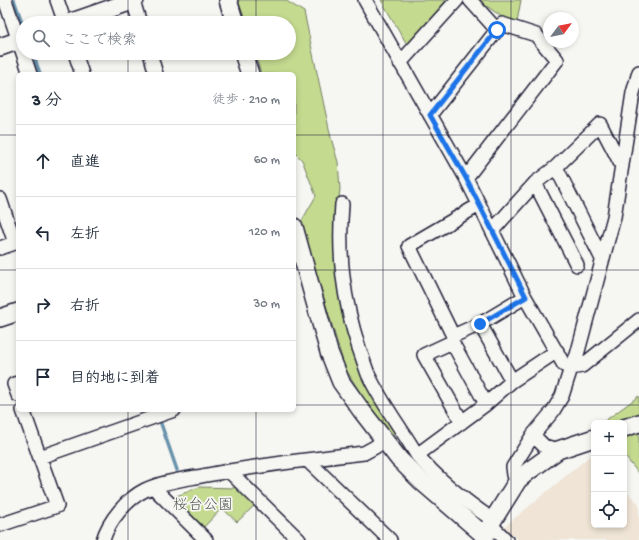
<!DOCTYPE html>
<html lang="ja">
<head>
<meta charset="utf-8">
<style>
	:root { --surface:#fff; --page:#f2f2f3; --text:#1f2937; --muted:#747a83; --line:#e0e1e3 }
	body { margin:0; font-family:"Gochi Hand","Klee One",sans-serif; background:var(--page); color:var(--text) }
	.controls { position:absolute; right:12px; bottom:12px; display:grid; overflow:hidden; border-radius:6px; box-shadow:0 2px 6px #0003 }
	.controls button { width:36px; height:36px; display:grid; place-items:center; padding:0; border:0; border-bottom:1px solid var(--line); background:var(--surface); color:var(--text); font:20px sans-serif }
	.compass { position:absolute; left:543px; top:12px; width:36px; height:36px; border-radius:50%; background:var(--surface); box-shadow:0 2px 6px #0003; rotate:58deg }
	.stop { position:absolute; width:12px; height:12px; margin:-9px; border:3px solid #1a73e8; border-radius:50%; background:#fff }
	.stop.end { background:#1a73e8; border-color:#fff; box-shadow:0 1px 4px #0008 }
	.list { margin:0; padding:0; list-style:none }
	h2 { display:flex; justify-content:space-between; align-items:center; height:52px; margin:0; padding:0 16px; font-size:17px }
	h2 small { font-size:13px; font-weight:400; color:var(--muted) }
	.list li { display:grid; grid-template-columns:26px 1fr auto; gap:12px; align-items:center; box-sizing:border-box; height:72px; padding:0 16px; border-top:1px solid var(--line) }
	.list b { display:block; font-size:15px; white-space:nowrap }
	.list em { font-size:13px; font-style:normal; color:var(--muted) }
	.icon { flex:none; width:22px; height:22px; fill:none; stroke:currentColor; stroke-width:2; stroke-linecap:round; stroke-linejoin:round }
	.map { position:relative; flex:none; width:639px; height:540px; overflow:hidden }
	.search { position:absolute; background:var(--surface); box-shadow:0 2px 6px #0003; left:16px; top:16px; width:280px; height:44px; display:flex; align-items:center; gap:10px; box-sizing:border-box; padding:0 14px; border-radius:22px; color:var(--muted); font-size:15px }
	.panel { position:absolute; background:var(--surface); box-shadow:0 2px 6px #0003; left:16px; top:72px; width:280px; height:340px; border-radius:6px }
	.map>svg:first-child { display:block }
</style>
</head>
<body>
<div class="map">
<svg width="639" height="540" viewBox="0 0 639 540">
	<rect width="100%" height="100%" fill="#f6f6f2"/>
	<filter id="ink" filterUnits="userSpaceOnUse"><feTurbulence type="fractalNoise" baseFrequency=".025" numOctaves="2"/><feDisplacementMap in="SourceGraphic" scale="8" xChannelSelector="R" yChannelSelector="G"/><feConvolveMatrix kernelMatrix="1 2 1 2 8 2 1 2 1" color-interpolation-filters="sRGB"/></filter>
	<g filter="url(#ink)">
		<path fill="#efe4d5" d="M590 456 594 460V525H624V489L639 504V540H519L504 527Z"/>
		<path fill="#c4da8f" stroke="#737e65" d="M238 0H285L304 12 331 138 338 162 340 189 335 234 341 292 397 432 389 437 378 422 345 368 301 222 316 196 302 160 294 152V74H261L255 53H289V23H246Z
			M381 0H449L408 46Z
			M479 0H521L516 27 481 2Z
			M639 396V474L624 455V423H602Z
			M199 487 236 488 254 506 237 522 222 508 203 528 174 497Z"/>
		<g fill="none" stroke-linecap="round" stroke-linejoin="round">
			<path stroke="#6792ac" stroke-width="3.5" d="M14 0 23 25
				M33 53 40 74
				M159 418 177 470"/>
			<defs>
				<path id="minor" d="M5 0 30 74
					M57 0 65 23
					M365 0 466 178 525 297 564 365 571 368 582 366 639 320
					M133 1 140 23
					M75 53 82 74
					M150 53 156 74
					M400 63 457 0
					M430 115 497 30
					M556 167 602 259
					M466 178 557 60 536 35 502 24 497 30 470 0
					M535 183 577 265
					M0 199 15 243
					M342 204C338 255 343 299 359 348 362 356 365 366 368 374 381 402 401 428 417 455
					M492 231 535 183 556 167 600 124 622 166
					M0 248 18 242
					M480 324 512 381
					M453 336 409 246 479 205
					M452 342 486 404
					M18 383 14 384 18 395
					M462 422 424 355 452 342 453 336 480 324 525 297
					M533 435 544 446 558 450
					M40 457 174 410
					M307 460 390 540
					M229 471 299 540
					M518 480 514 475 513 467 533 435 553 411 562 396 571 368 577 355 614 217 633 93 639 72
					M153 487 206 540
					M493 520C465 501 439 481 417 455L486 404 512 381 557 351
					M490 524 506 540
					M0 525 57 506 23 410
					M103 540C109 520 127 499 145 490 164 481 187 479 207 475 259 465 311 459 364 453L375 447 384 440"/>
				<path id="tertiary" d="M228 0 235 23
					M69 23 135 0
					M0 47 23 39
					M243 53 250 74
					M294 227 329 352 341 382 361 410 399 459 421 481 485 536
					M0 318 18 312
					M624 428 639 423
					M483 540 493 520 518 480 530 470 558 450 594 438"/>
			</defs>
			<use href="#minor" stroke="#22223b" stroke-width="16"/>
			<use href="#tertiary" stroke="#22223b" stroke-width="20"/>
			<use href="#minor" stroke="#f6f6f2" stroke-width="13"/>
			<use href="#tertiary" stroke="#f6f6f2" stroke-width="17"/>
		</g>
	</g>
	<g fill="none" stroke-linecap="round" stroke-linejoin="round" filter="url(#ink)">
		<path stroke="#1a73e8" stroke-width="5" d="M480 324 526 297 466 178 430 115 497 30"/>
	</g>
	<path fill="none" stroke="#22223b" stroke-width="1" stroke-opacity="0.55" d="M128 0V23M256 0V23M383 0V540M511 0V540M128 53V74M256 53V74M0 135H18M294 135H639M0 270H18M294 270H639M0 405H18M294 405H639M128 410V540M256 410V540"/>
	<g text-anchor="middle" stroke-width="3.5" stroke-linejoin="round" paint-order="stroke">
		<g font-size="15" fill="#535954" stroke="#f6f6f2">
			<text x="203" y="509">桜台公園</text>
		</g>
	</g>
</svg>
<div class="controls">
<button>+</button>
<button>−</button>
<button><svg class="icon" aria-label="locate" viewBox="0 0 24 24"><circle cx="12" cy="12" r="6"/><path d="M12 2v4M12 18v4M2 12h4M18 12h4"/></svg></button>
</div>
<svg class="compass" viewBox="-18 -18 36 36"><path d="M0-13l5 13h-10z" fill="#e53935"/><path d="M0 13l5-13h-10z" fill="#747a83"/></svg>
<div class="stop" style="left:497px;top:30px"></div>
<div class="stop end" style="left:480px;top:324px"></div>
<div class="search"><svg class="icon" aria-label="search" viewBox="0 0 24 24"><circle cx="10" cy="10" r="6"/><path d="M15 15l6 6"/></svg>ここで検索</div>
<section class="panel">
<h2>3 分<small>徒歩 · 210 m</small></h2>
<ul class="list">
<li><svg class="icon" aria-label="ahead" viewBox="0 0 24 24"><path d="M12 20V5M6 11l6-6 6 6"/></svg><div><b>直進</b></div><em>60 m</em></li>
<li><svg class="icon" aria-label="left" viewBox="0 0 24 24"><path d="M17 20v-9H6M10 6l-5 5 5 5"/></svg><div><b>左折</b></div><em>120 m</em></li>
<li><svg class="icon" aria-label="right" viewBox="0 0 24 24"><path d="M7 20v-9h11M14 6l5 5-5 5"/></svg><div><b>右折</b></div><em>30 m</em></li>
<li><svg class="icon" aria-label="arrive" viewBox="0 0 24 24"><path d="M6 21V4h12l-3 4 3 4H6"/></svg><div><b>目的地に到着</b></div></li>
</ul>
</section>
</div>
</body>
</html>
